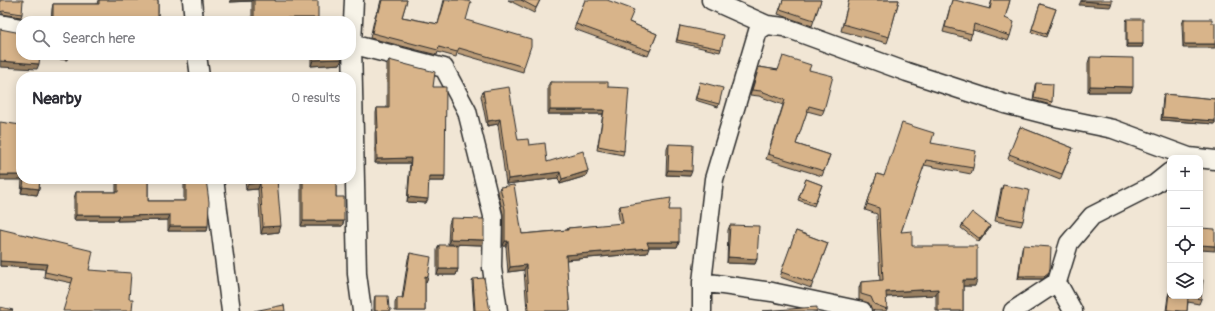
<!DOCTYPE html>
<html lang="en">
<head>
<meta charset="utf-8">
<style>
	:root { --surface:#fff; --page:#f2f2f3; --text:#2b2b33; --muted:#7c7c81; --line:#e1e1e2 }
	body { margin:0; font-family:Pangolin,sans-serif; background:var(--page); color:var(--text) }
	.controls { position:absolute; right:12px; bottom:12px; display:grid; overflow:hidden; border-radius:8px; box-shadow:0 2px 10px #0003 }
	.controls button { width:36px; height:36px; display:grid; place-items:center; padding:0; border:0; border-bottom:1px solid var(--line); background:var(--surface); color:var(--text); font:20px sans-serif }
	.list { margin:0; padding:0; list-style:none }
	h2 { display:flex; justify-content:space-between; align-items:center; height:52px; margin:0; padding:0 16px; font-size:17px }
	h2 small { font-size:13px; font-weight:400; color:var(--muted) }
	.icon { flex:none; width:22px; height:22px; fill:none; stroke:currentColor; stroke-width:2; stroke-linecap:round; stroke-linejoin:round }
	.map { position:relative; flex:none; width:1215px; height:311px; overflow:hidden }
	.search { position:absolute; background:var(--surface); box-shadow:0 2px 10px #0003; left:16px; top:16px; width:340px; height:44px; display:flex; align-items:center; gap:10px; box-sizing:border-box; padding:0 14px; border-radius:16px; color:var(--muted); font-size:15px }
	.panel { position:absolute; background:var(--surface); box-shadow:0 2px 10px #0003; left:16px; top:72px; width:340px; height:112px; border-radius:16px }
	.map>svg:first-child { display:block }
</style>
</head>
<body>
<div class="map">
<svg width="1215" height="311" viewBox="0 0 1215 311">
	<rect width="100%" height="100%" fill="#f1e6d5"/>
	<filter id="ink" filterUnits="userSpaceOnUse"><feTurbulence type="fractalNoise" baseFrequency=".025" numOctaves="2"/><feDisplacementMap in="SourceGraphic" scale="8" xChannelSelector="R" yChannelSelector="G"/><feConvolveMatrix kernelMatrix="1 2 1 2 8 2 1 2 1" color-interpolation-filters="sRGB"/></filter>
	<g filter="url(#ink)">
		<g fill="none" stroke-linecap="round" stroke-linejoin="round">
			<defs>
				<path id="minor" d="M192 0 194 21
					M354 0 352 44 357 274 362 311
					M711 0 767 25 784 27 907 72 1005 104 1060 118 1113 129 1189 157 1215 160
					M0 24 21 28
					M351 44 444 68 467 111 493 216 492 268 498 311
					M197 55 200 77
					M214 179 231 311
					M702 282 772 292 862 311
					M1057 282 1073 311
					M702 311V282L714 179 758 31 767 25
					M1013 311 1057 282 1069 243 1092 216 1155 184 1170 172"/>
			</defs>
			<use href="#minor" stroke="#2b2b2b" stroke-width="21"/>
			<use href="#minor" stroke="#f7f3e8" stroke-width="18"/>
		</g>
		<path fill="#ba9b77" stroke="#2b2b2b" d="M0 0 22 14 21 17 2 14Z
			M98 0H158V21H51L52 9 53 4H97Z
			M230 0H275V1L317 21H252V1L230 2Z
			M381 0H407L402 17 438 24 444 0H462L466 20 524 67 523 72 457 53 456 57 438 52 437 55 370 38 375 16 377 11 378 12Z
			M508 0H540L534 13Z
			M585 0 629 22 657 34 648 56 574 29Z
			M783 0H821L812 26 778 14Z
			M849 0H899L889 37 887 43 841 31Z
			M952 0 989 9 992 0H1010L1005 18 1010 36 1008 41 973 30 970 39 943 32Z
			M1040 4 1056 9 1046 37 1031 32Z
			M1127 19 1143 44 1142 47H1126V22Z
			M1184 19 1212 23 1183 48 1182 24Z
			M680 26 721 49 720 52 676 42Z
			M311 55H341L342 59 340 64 311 66Z
			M1090 57 1131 92H1088V63Z
			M389 60 433 87 444 181H429L426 203 407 202 410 163H375V133L376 128V113L377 108H387V64Z
			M759 67 778 70H809L824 110 822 115 807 111 796 144 830 155 822 176 766 159 783 105 759 96 750 95Z
			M550 82 608 87 624 151 623 155 597 150 603 114H548V86Z
			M1036 83 1052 102 1051 105 1033 100 1035 85Z
			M699 85 719 104 718 107 695 100Z
			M483 91 518 140 529 145 547 162 588 171 586 176 560 184 558 178 506 184 498 124 487 126 481 96Z
			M1164 94 1215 99V124L1161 120 1163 97Z
			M1020 127 1073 148 1060 180 1008 159Z
			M931 143 973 168 971 174 924 165 901 232 912 246 975 286H963V311H936V295L886 297 887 309 886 311H875L872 310 869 303 859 300V288L861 282 880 281 877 214 865 210 877 174 884 176Z
			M669 144 690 176 666 175 667 149Z
			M21 179H40L39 189 37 195 21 193 22 180Z
			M116 179H148V201H184V179H206L207 231H168V220L117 221V220H74V198L76 192H116Z
			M245 179H277L279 232 261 234 258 189 246 190Z
			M301 179H336V197L344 221 342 226H301Z
			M806 179 822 185 814 206 798 200Z
			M1003 185 1023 221 1021 226 995 221 1001 190Z
			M500 187 522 234 567 230 568 228 620 224 618 211 620 206 669 210 679 242 677 247H648L647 253 566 260 570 311H527L524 270 508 272 506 246H503V214L498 192Z
			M451 218 482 245 448 244 449 224Z
			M730 225 757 259 755 264 727 263 728 230Z
			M962 225 989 229 979 242 961 228Z
			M0 229 89 270 129 299 72 283 44 277 45 269 0 266Z
			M796 231 828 243 811 288 780 277Z
			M439 245 458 269 456 275H437V250Z
			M1023 245 1048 275 1043 279H1018L1022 248Z
			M410 253 428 277 426 282H425V311H395V303L397 298H402L408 259Z
			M473 279 490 311H474L472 282Z
			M1169 292 1200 296 1201 299 1199 304 1188 302 1187 311H1166L1168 296Z
			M375 296 389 309 391 311H374V301Z"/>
		<path fill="#977e61" stroke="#2b2b2b" d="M231 0H253L252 1 230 2Z
			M1081 1 1112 3 1110 7 1079 5Z
			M273 18H318L317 21H272Z
			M1127 44H1143L1142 47H1126Z
			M1184 44H1215V48H1183Z
			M39 55H68L67 60 38 57Z
			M342 59 340 64 311 66 313 60Z
			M0 61 39 64 37 69 0 67Z
			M1090 86 1133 87 1131 92H1088Z
			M550 110H604L603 114H548Z
			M1162 117 1215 121V124L1161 120Z
			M500 119 498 124 487 126 488 121Z
			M411 158 410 163H375L377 159Z
			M668 170 692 171 690 176 666 175Z
			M588 171 586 176 560 184 562 179Z
			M560 172 558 178 506 184 508 179Z
			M0 175H21V179H23L22 180H0Z
			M429 176H445L444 181H428Z
			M260 183 258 189 246 190 248 184Z
			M23 187 39 189 37 195 21 193Z
			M408 197 428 199 426 203 407 202Z
			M76 215H119L117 220H74Z
			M170 215 168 220 117 221 119 216Z
			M303 221H344L342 226H301Z
			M170 226H208L207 231H168Z
			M281 226 279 232 261 234 263 227Z
			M990 226 989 229 979 242 980 239Z
			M450 239 484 240 482 245 448 244Z
			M505 241H508L506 246H503Z
			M647 242H679L677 247H645Z
			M1200 245 1215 246V251L1200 250Z
			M649 248 647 253 564 260 566 255Z
			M728 257 757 259 755 264 727 263Z
			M0 261 47 264 45 269 0 266Z
			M526 265 524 270 508 272 510 267Z
			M439 269H458L456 275H437Z
			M1049 272 1048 275 1043 279H1018L1019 276Z
			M425 276 428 277 426 282H423Z
			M963 280H977L975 286H961Z
			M938 289 936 295 884 297 886 292Z
			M1167 310 1180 311H1167Z"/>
		<path fill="#d8b48a" stroke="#2b2b2b" d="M0 0H23L22 14 3 11 0 12Z
			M99 0H158V21H53V4H99Z
			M254 0H275V1H318V18H273V21H254Z
			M382 0H407L402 17 438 24 445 0H462L471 2 466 20 531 39V46L524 67 459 48 457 52 439 47 438 50 372 33 377 11 379 12Z
			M521 0H540L536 8Z
			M585 0H607L634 10 629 22 657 34 650 51 576 24Z
			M783 0H821L814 20 780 9Z
			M849 0H899L889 37 843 24Z
			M952 0H955L990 9 992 0H1010L1005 18 1014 22 1010 36 974 24 972 34 945 27Z
			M1081 0H1112V3L1081 1Z
			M1040 4 1056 9 1047 34 1032 29Z
			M1127 19H1143V44H1127Z
			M1184 19H1212V23H1215V44H1184Z
			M680 26 724 35 721 49 677 40Z
			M0 29 21 33V55H40L39 64 0 61Z
			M313 55H341L342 59 313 60Z
			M783 56 811 65 809 70 833 76 824 110 809 106 796 144 830 155 824 171 768 154 785 100 761 91 752 90 759 67 778 70Z
			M1090 57 1133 58V87L1090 86Z
			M389 60 435 72 433 87H446L445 176H429L428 199 408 197 411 158 377 159 376 128H378L377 108H389Z
			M155 75 156 77H139V76Z
			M550 82H608V87L629 88 624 151 598 146 604 110H550Z
			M700 82 723 88 719 104 696 98Z
			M1036 83 1053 84 1052 102 1034 98Z
			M509 87 518 140 528 139 529 145 545 143 547 162 583 151 588 171 562 179 560 172 508 179 500 119 488 121 483 91Z
			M1164 94 1215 99V121L1162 117Z
			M0 122 21 125V175H0Z
			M902 123 934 133 931 143 976 151 973 168 926 160 901 232 912 231V246H977V280H963V311H938V289L886 292 887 309 874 304 871 297 861 294V282L883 280 879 208 867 204 877 174 884 176Z
			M1020 127 1073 148 1062 174 1009 154Z
			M669 144 693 145 692 171 668 170Z
			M24 179H40L39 189 23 187Z
			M118 179H148V201H186V179H206L209 202 208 226H170V215L119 216V215H76V192H118Z
			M248 179H277L281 226 263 227 260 183 248 184Z
			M303 179H336V197H344V221H303Z
			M806 179 822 185 815 203 799 197Z
			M514 185 522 234 568 230V228L623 223 620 206 671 198 669 210H679V242H647L649 248 566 255 570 311H529L526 265 510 267 508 241H505V209L500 187Z
			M1003 185 1029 190 1023 221 997 216Z
			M972 212 990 226 980 239 962 225Z
			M451 218 484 219V240L450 239Z
			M730 225 759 226 757 259 728 257Z
			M1200 228 1215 229V246L1200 245Z
			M0 229 93 251 89 270 131 273 129 299H133L132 311H63L73 278 45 272 47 264 0 261Z
			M796 231 828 243 813 283 781 272Z
			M439 245H458V269H439Z
			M1023 245 1051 247 1050 268 1049 272 1044 276H1019Z
			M410 253 431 257 428 277 425 276V311H397V298H403Z
			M484 278 490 311H475L473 279Z
			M1200 279 1203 280 1201 299 1188 297 1187 311H1180L1167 310 1169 292H1170V296H1200Z
			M375 296H388L389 309H391V311H375Z
			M284 305 285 311H254Z
			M0 307 13 310 12 311H0Z
			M817 307V311H762Z"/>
	</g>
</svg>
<div class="controls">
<button>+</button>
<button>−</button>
<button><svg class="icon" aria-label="locate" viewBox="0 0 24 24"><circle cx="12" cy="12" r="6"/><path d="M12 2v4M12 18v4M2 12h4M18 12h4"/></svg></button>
<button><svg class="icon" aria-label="layers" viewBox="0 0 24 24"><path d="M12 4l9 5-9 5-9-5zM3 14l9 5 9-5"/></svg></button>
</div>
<div class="search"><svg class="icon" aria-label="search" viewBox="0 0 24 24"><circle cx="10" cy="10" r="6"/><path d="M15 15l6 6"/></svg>Search here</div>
<section class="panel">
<h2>Nearby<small>0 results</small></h2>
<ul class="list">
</ul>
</section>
</div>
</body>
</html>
